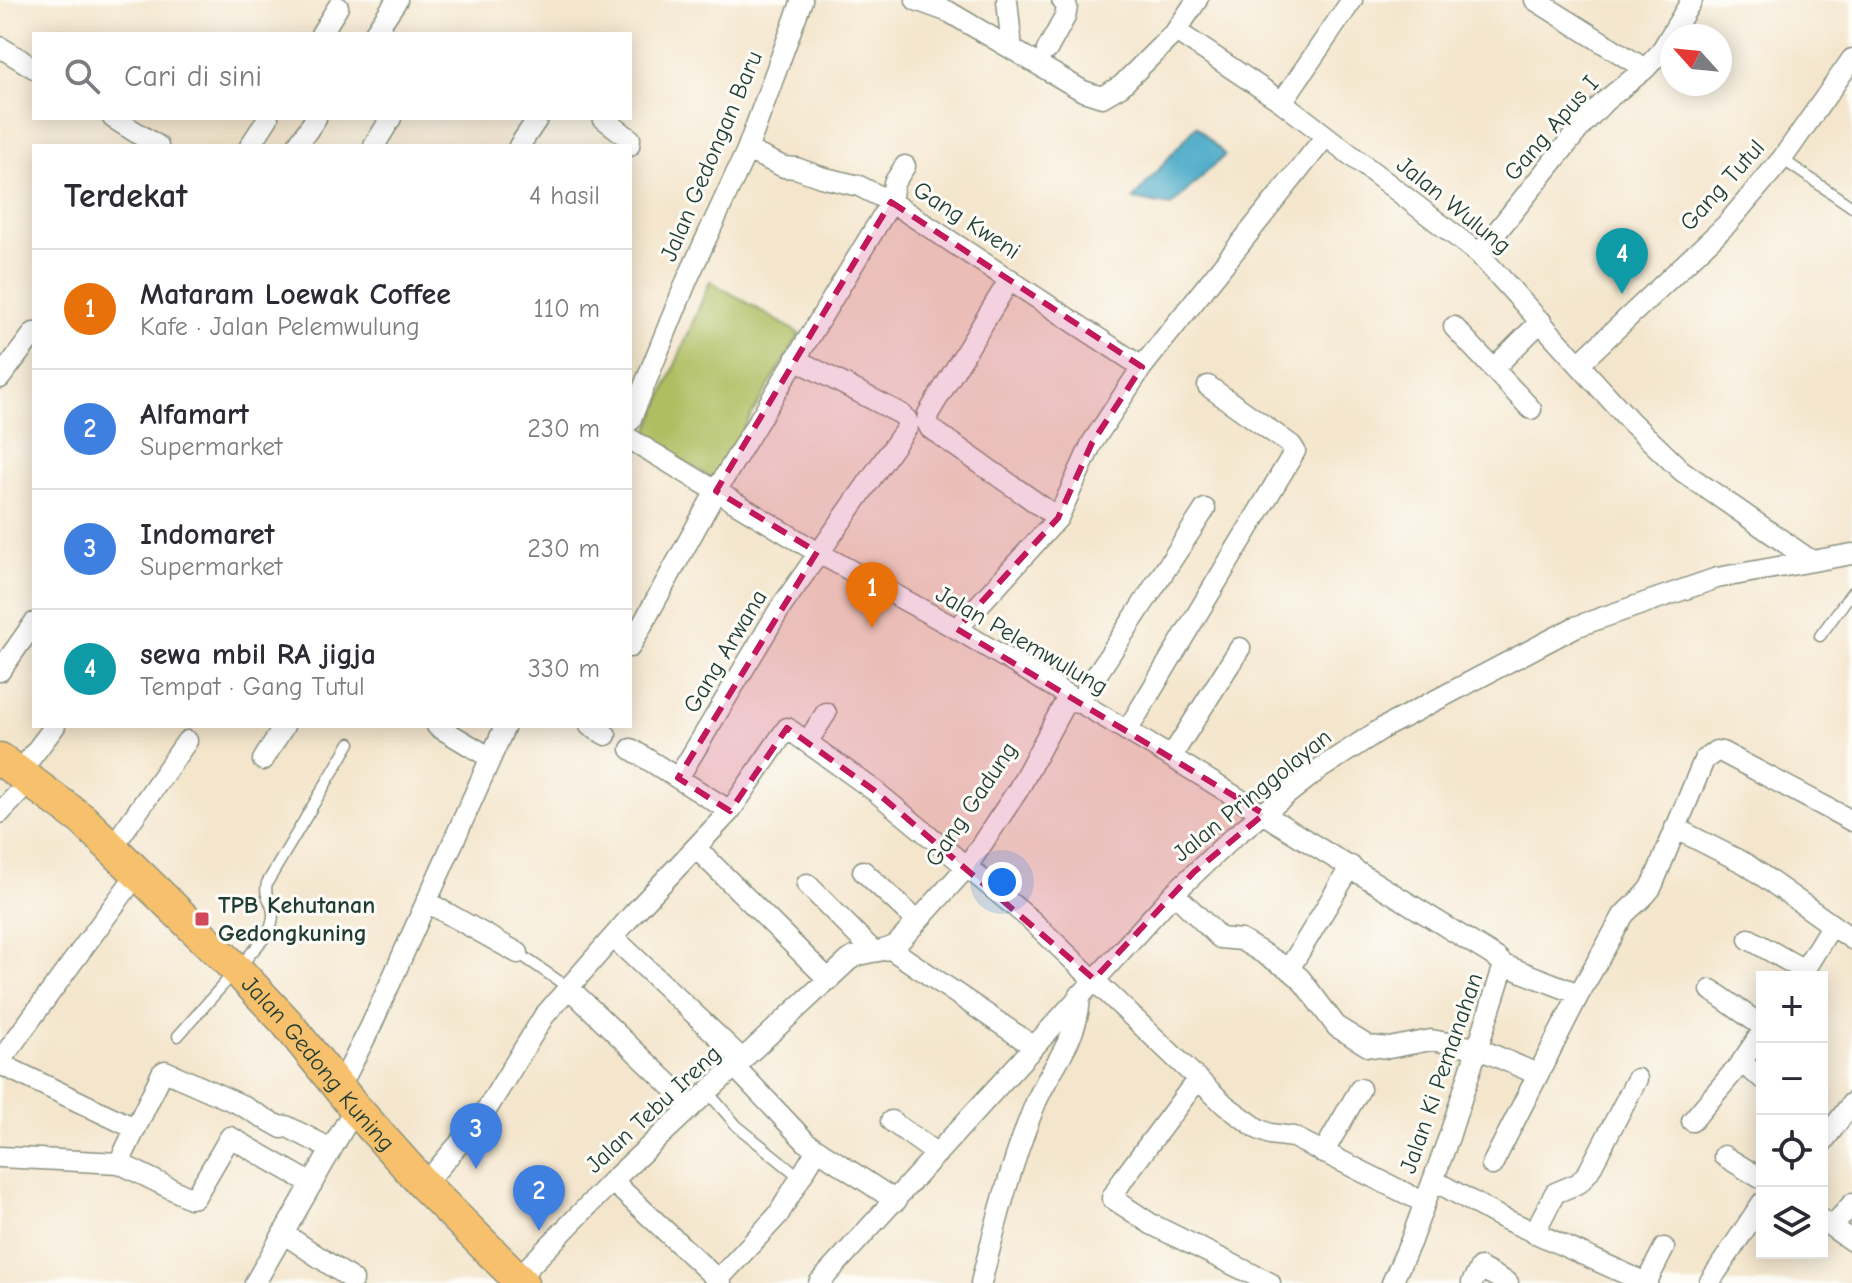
<!DOCTYPE html>
<html lang="id">
<head>
<meta charset="utf-8">
<style>
	:root { --surface:#fff; --page:#f7f7f7; --text:#2b2b33; --muted:#7c7c81; --line:#e1e1e2; --accent:#d1495b }
	body { margin:0; font-family:"Comic Neue",sans-serif; background:var(--page); color:var(--text) }
	.controls { position:absolute; right:24px; bottom:24px; display:grid; overflow:hidden; border-radius:0px; box-shadow:0 4px 20px #0003 }
	.controls button { width:72px; height:72px; display:grid; place-items:center; padding:0; border:0; border-bottom:2px solid var(--line); background:var(--surface); color:var(--text); font:40px sans-serif }
	.compass { position:absolute; left:1660px; top:24px; width:72px; height:72px; border-radius:50%; background:var(--surface); box-shadow:0 4px 20px #0003; rotate:297deg }
	.you { position:absolute; left:1002px; top:882px; width:28px; height:28px; margin:-20px; border:6px solid #fff; border-radius:50%; background:#1a73e8; box-shadow:0 0 0 12px #1a73e833 }
	.badge { display:grid; place-items:center; width:52px; height:52px; border-radius:50%; background:var(--accent); color:#fff; font-size:26px; font-weight:700 }
	.pin { position:absolute; translate:-50% -66px; filter:drop-shadow(0 2px 4px #0008) }
	.pin::after { content:''; position:absolute; top:42px; width:28px; height:24px; background:inherit; clip-path:polygon(0 0,100% 0,50% 100%) }
	.list { margin:0; padding:0; list-style:none }
	h2 { display:flex; justify-content:space-between; align-items:center; height:104px; margin:0; padding:0 32px; font-size:34px }
	h2 small { font-size:26px; font-weight:400; color:var(--muted) }
	.list li { display:grid; grid-template-columns:52px 1fr auto; gap:24px; align-items:center; box-sizing:border-box; height:120px; padding:0 32px; border-top:2px solid var(--line) }
	.list b { display:block; font-size:30px; white-space:nowrap }
	.list p { margin:0; font-size:26px; white-space:nowrap; color:var(--muted) }
	.list em { font-size:26px; font-style:normal; color:var(--muted) }
	.icon { flex:none; width:44px; height:44px; fill:none; stroke:currentColor; stroke-width:2; stroke-linecap:round; stroke-linejoin:round }
	.map { position:relative; flex:none; width:1852px; height:1283px; overflow:hidden }
	.search { position:absolute; background:var(--surface); box-shadow:0 4px 20px #0003; left:32px; top:32px; width:600px; height:88px; display:flex; align-items:center; gap:20px; box-sizing:border-box; padding:0 28px; border-radius:0px; color:var(--muted); font-size:30px }
	.panel { position:absolute; background:var(--surface); box-shadow:0 4px 20px #0003; left:32px; top:144px; width:600px; height:584px; border-radius:0px }
	.map>svg:first-child { display:block }
</style>
</head>
<body>
<div class="map">
<svg width="1852" height="1283" viewBox="0 0 1852 1283">
	<rect width="100%" height="100%" fill="#fdfcf7"/>
	<filter id="ink" filterUnits="userSpaceOnUse"><feTurbulence type="fractalNoise" baseFrequency=".0125" numOctaves="2"/><feDisplacementMap in="SourceGraphic" scale="16" xChannelSelector="R" yChannelSelector="G"/><feConvolveMatrix kernelMatrix="1 2 1 2 8 2 1 2 1" color-interpolation-filters="sRGB"/></filter>
	<filter id="wash" filterUnits="userSpaceOnUse"><feTurbulence type="fractalNoise" baseFrequency=".006" numOctaves="4" result="noise"/><feDisplacementMap in="SourceGraphic" scale="32" xChannelSelector="R" yChannelSelector="G"/><feGaussianBlur stdDeviation="1.8" result="paint"/><feColorMatrix in="noise" values="0 0 0 0 0 0 0 0 0 0 0 0 0 0 0 0 0 1.4 0 .05"/><feComposite in="paint" operator="in"/></filter>
	<g filter="url(#wash)">
		<rect width="100%" height="100%" fill="#f4e6cd"/>
		<path fill="#aebe61" stroke="#667e4a" stroke-width="2" d="M710 281 800 334 713 479 645 438Z"/>
		<path fill="#46a8c6" stroke="#32727d" stroke-width="2" d="M1196 126 1225 155 1171 206 1133 199Z"/>
	</g>
	<g filter="url(#ink)">
		<g fill="none" stroke-linecap="round" stroke-linejoin="round">
			<defs>
				<path id="service" d="M1782 159 1852 207
					M1820 636 1852 592
					M518 953 569 988
					M178 1036 268 934C282 902 262 903 267 883L350 743
					M707 1091 737 1126 801 1178"/>
				<path id="minor" d="M916 0 949 12 1083 91 1102 97 1121 86 1176 31 1282 102 1479 254 1630 421 1682 471 1810 560
					M1007 0 1012 49
					M1535 0 1645 69
					M1176 31 1197 0
					M321 34 338 7
					M374 34 397 0
					M0 47 34 68
					M1047 50 1065 17 1067 7 1062 0
					M1282 102 1352 0
					M113 118 158 146
					M603 118 630 139 629 146
					M250 146 268 118
					M297 146 316 118
					M374 146 391 118
					M519 146 538 118
					M747 150 784 167 796 168 821 177 859 186 891 202 1142 367
					M1479 254 1583 124 1605 101 1645 69 1660 53 1692 0
					M1010 279 928 414 927 422 930 428 1058 518
					M1454 327 1531 409
					M1579 364 1726 225 1782 159 1852 59
					M1493 369 1541 321
					M0 378 34 333
					M630 421 687 280 747 150 802 0
					M630 439 817 552 957 629 1171 757 1497 958 1504 965 1579 994
					M957 629 1058 518 1092 443 1142 367 1326 136
					M630 647 716 491 891 202 894 183 905 166
					M0 671 34 623
					M1078 703 1205 509
					M437 726 489 757
					M590 726 606 735
					M1127 731 1295 451 1291 445 1208 386
					M808 741 826 713
					M631 749 730 811
					M1171 757 1240 648
					M263 760 284 726
					M20 772 55 726
					M678 778 781 607 908 426 907 420 901 414 795 359
					M0 813 31 780
					M1675 828 1746 864 1852 939
					M112 848 187 741
					M696 848 829 980
					M863 871 916 920
					M807 884 872 950
					M1174 893 1220 938 1241 940 1289 969 1300 978 1337 1027 1368 1046 1389 1048 1431 1040 1477 1048 1537 1074
					M427 902 518 953
					M613 937 743 1060
					M1749 939 1804 970
					M891 949 1033 1046
					M1289 969 1351 866
					M1800 977 1831 926
					M569 988 691 1105
					M1711 990 1762 1026
					M0 1061 137 874
					M1741 1063 1762 1078
					M0 1064 134 1128
					M735 1067 806 1142 896 1201
					M1197 1080 1123 1179 1112 1198 1151 1224 1270 1283
					M339 1089 371 1026 505 726
					M891 1121 937 1154
					M1692 1121 1741 1063 1762 1032
					M1822 1143 1852 1103
					M1323 1153 1360 1089
					M1724 1156 1762 1179
					M0 1157 119 1163 162 1073 165 1071 239 1104 282 1128 286 1126 331 1149
					M119 1163 190 1198 195 1197 230 1137 312 1184
					M1492 1165 1579 994 1623 916C1632 904 1644 900 1652 886L1704 760 1716 751 1722 752 1852 821
					M1433 1180 1498 1216 1646 1283
					M612 1181 721 1283
					M424 1185 482 1117 544 1016 633 914 730 811 787 728 875 791 1031 920 1225 1105 1258 1129 1270 1134 1293 1137 1425 1203
					M1822 1220 1852 1241
					M1832 1227 1852 1204
					M283 1233 353 1280
					M1534 1233 1555 1193 1579 1183 1589 1171 1637 1079
					M517 1279 612 1181 849 960C865 949 884 954 897 944L966 868 1018 790 1068 697
					M255 1283 355 1108
					M715 1283 778 1215 817 1150
					M819 1283 1174 893 1232 838 1318 770 1383 728 1575 627 1717 578 1852 554
					M981 1283C996 1223 1011 1164 1034 1107 1050 1066 1079 1040 1080 995
					M1392 1283 1410 1243 1449 1137 1504 965
					M1472 1283 1480 1268 1508 1283
					M1646 1283 1664 1248
					M1709 1283 1762 1203"/>
				<g id="primary">
					<path id="s1" d="M0 759 83 820 237 970 286 1022 355 1108 424 1185 522 1283"/>
				</g>
			</defs>
			<use href="#service" stroke="#8a9280" stroke-width="13"/>
			<use href="#minor" stroke="#8a9280" stroke-width="23"/>
			<use href="#primary" stroke="#8a9280" stroke-width="35"/>
			<use href="#service" stroke="#fff" stroke-width="10"/>
			<use href="#minor" stroke="#fff" stroke-width="20"/>
			<use href="#primary" stroke="#f7c06c" stroke-width="32"/>
		</g>
	</g>
	<path fill="#c2185b" fill-opacity="0.2" stroke="#c2185b" stroke-width="6" stroke-dasharray="16 10" stroke-linejoin="round" d="M891 202 1142 367 1092 443 1058 518 957 629 1264 814 1194 872 1094 979 875 791 787 728 730 811 678 778 817 552 716 491Z"/>
	<rect fill="#d1495b" stroke="#fdfcf7" stroke-width="3" x="194" y="911" width="16" height="16" rx="4"/>
	<g text-anchor="middle" stroke-width="6" stroke-linejoin="round" paint-order="stroke">
		<g font-size="24" fill="#1f3d34" stroke="#fdfcf7">
			<text transform="translate(1551 128) rotate(-49)" y="8">Gang Apus I</text>
			<text transform="translate(711 156) rotate(-67)" y="8">Jalan Gedongan Baru</text>
			<text transform="translate(1722 185) rotate(-48)" y="8">Gang Tutul</text>
			<text transform="translate(1454 205) rotate(39)" y="8">Jalan Wulung</text>
			<text transform="translate(967 220) rotate(33)" y="8">Gang Kweni</text>
			<text transform="translate(1022 640) rotate(30)" y="8">Jalan Pelemwulung</text>
			<text transform="translate(725 651) rotate(-59)" y="8">Gang Arwana</text>
			<text transform="translate(1252 795) rotate(-39)" y="8">Jalan Pringgolayan</text>
			<text transform="translate(971 804) rotate(-56)" y="8">Gang Gadung</text>
			<text dy="8" stroke="none"><textPath href="#s1" startOffset="442">Jalan Gedong Kuning</textPath></text>
			<text transform="translate(1441 1073) rotate(-71)" y="8">Jalan Ki Pemanahan</text>
			<text transform="translate(653 1109) rotate(-43)" y="8">Jalan Tebu Ireng</text>
		</g>
		<g font-size="24" font-weight="bold" fill="#1f3d34" stroke="#fdfcf7" text-anchor="start">
			<text x="218" y="913">TPB Kehutanan<tspan x="218" dy="28">Gedongkuning</tspan></text>
		</g>
	</g>
</svg>
<div class="controls">
<button>+</button>
<button>−</button>
<button><svg class="icon" aria-label="locate" viewBox="0 0 24 24"><circle cx="12" cy="12" r="6"/><path d="M12 2v4M12 18v4M2 12h4M18 12h4"/></svg></button>
<button><svg class="icon" aria-label="layers" viewBox="0 0 24 24"><path d="M12 4l9 5-9 5-9-5zM3 14l9 5 9-5"/></svg></button>
</div>
<svg class="compass" viewBox="-18 -18 36 36"><path d="M0-13l5 13h-10z" fill="#e53935"/><path d="M0 13l5-13h-10z" fill="#7c7c81"/></svg>
<div class="you"></div>
<div class="pin badge" style="left:872px;top:628px;background:#e8710a">1</div>
<div class="pin badge" style="left:539px;top:1231px;background:#3f7fe0">2</div>
<div class="pin badge" style="left:476px;top:1169px;background:#3f7fe0">3</div>
<div class="pin badge" style="left:1622px;top:294px;background:#0f9aa8">4</div>
<div class="search"><svg class="icon" aria-label="search" viewBox="0 0 24 24"><circle cx="10" cy="10" r="6"/><path d="M15 15l6 6"/></svg>Cari di sini</div>
<section class="panel">
<h2>Terdekat<small>4 hasil</small></h2>
<ul class="list">
<li><span class="badge" style="background:#e8710a">1</span><div><b>Mataram Loewak Coffee</b><p>Kafe · Jalan Pelemwulung</p></div><em>110 m</em></li>
<li><span class="badge" style="background:#3f7fe0">2</span><div><b>Alfamart</b><p>Supermarket</p></div><em>230 m</em></li>
<li><span class="badge" style="background:#3f7fe0">3</span><div><b>Indomaret</b><p>Supermarket</p></div><em>230 m</em></li>
<li><span class="badge" style="background:#0f9aa8">4</span><div><b>sewa mbil RA jigja</b><p>Tempat · Gang Tutul</p></div><em>330 m</em></li>
</ul>
</section>
</div>
</body>
</html>
